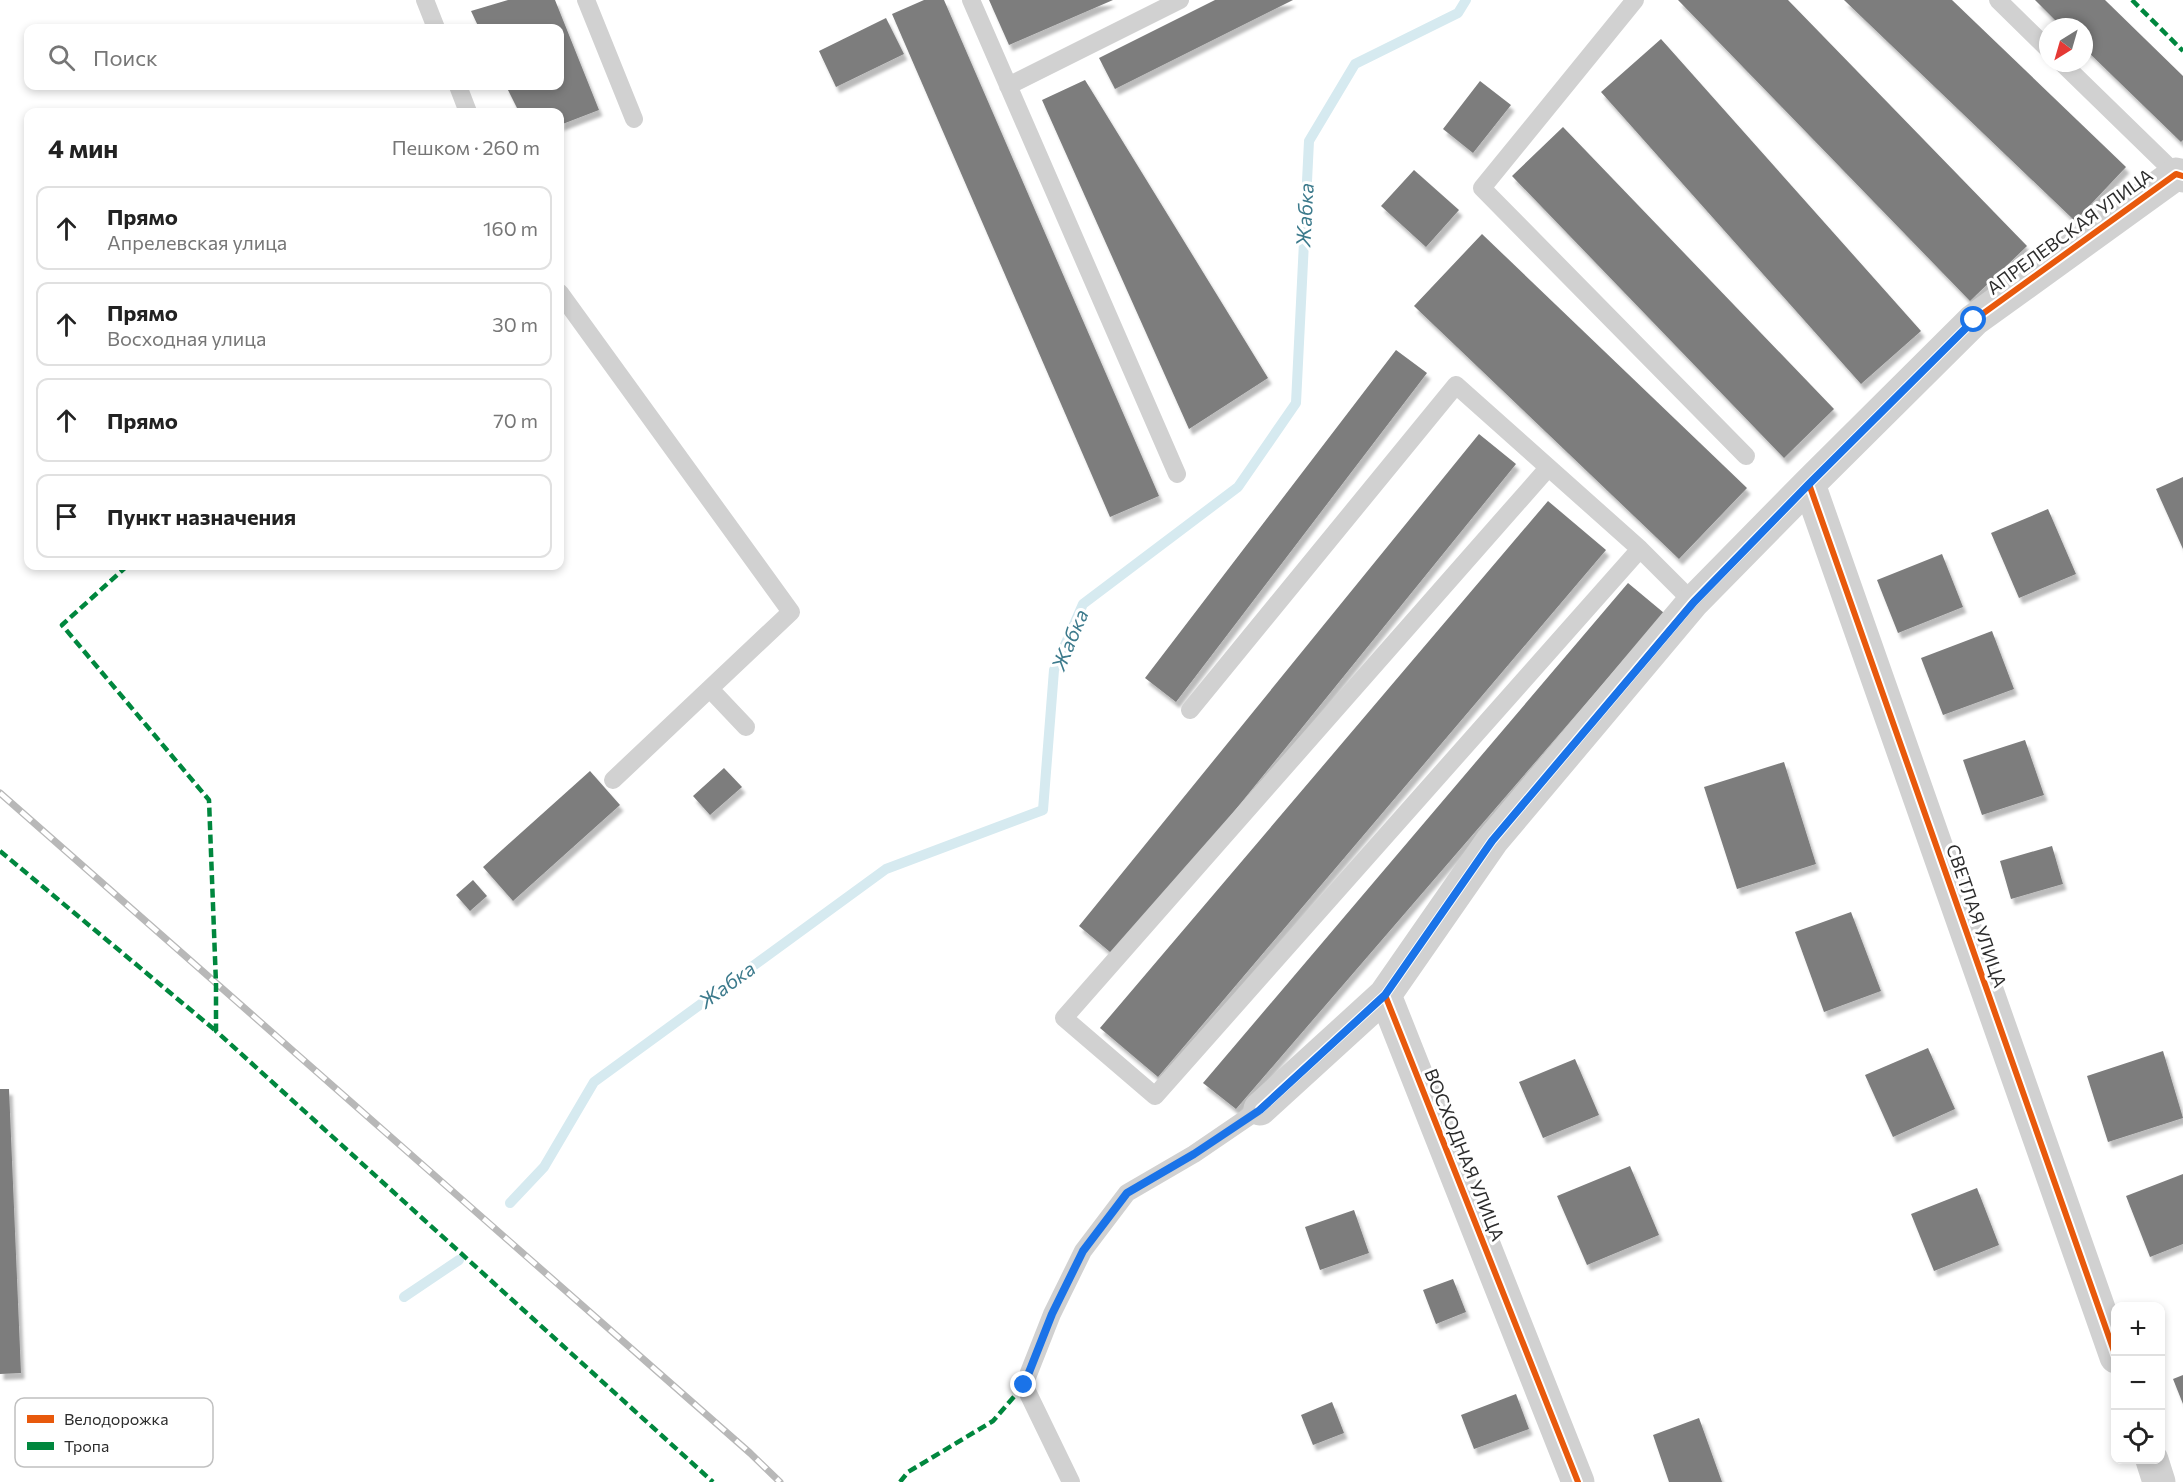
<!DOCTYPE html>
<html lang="ru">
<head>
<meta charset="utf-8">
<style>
	:root { --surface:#fff; --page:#f2f2f2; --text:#222; --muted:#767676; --line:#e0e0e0 }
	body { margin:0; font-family:Commissioner,sans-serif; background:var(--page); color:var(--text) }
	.controls { position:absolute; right:18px; bottom:18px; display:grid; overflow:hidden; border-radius:12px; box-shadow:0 3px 9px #0003 }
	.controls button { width:54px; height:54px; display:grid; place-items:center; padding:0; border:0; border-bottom:2px solid var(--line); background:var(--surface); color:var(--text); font:30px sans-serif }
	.compass { position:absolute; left:2039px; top:18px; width:54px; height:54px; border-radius:50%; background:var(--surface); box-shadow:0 3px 9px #0003; rotate:217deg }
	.stop { position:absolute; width:18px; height:18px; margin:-14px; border:4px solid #1a73e8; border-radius:50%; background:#fff }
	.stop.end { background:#1a73e8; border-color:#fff; box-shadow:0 2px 6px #0008 }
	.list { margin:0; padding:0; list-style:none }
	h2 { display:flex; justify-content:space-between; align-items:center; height:78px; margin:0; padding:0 24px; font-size:26px }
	h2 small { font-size:20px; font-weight:400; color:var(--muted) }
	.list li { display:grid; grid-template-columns:39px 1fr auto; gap:18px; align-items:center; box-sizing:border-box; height:84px; margin:0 12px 12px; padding:0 12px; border:2px solid var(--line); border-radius:12px }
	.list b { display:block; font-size:22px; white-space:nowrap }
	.list p { margin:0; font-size:20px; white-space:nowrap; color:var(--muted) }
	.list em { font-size:20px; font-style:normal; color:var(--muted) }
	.icon { flex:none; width:33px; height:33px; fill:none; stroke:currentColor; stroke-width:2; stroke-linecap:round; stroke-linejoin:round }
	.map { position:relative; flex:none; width:2183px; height:1482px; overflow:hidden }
	.search { position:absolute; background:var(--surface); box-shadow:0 3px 9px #0003; left:24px; top:24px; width:540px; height:66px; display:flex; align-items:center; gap:15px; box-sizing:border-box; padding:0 21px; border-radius:12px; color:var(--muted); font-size:22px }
	.panel { position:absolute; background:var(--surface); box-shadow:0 3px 9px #0003; left:24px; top:108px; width:540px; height:462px; border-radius:12px }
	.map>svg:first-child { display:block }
</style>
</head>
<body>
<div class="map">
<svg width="2183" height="1482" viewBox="0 0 2183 1482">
	<defs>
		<filter id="shadow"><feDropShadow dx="3.5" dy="6" stdDeviation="1.5" flood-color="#0004"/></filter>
	</defs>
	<rect width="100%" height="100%" fill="#fff"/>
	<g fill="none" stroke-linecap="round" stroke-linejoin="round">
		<path stroke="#d6eaf0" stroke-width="10" d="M510 1203 544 1167 594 1082 886 869 1043 810 1054 670 1083 604 1238 487 1296 403 1309 141 1355 64 1458 13 1466 0
			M404 1297 459 1260"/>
	</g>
	<path fill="#7d7d7d" filter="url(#shadow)" d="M508 0H555L599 110 560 125V112H519L506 86H560V28H479L471 11Z
		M924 0H944L1159 496 1110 517 892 14Z
		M989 0H1113L1009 45Z
		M1215 0H1293L1115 89 1099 58Z
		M1678 0H1788L2027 246 1970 301Z
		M1844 0H1952L2126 167 2075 221Z
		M2035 0H2105L2183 76V140L2181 142 2084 48V27H2062Z
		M886 18 904 54 836 87 819 51Z
		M1661 39 1921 331 1861 384 1601 92Z
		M1085 80 1268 378 1189 429 1042 100Z
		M1480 81 1511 105 1473 153 1443 129Z
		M1563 127 1834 409 1784 458 1512 176Z
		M1414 170 1459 210 1426 247 1381 206Z
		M1482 234 1747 488 1679 559 1414 306Z
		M1396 350 1427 373 1176 702 1145 678Z
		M1479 434 1516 464 1116 957 1079 926Z
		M2183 477V549L2156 489Z
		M1548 501 1606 550 1158 1077 1100 1028Z
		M2048 509 2076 574 2019 598 1991 533Z
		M1942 554 1963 607 1898 633 1877 580Z
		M1628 583 1664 613 1236 1109 1203 1083Z
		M1992 631 2014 689 1943 715 1921 658Z
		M2025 740 2044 795 1982 815 1963 760Z
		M1784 762 1816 864 1737 889 1704 787Z
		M724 768 742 787 710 815 693 796Z
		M590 771 620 805 513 901 483 867Z
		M2052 846 2063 884 2011 899 2000 861Z
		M473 880 487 896 470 911 456 895Z
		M1851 912 1881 991 1824 1012 1795 932Z
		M1928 1048 1955 1109 1893 1137 1865 1075Z
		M2163 1051 2183 1118 2108 1142 2087 1076Z
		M1575 1059 1599 1115 1543 1138 1519 1082Z
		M0 1089H9L21 1373 0 1374Z
		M1630 1166 1659 1235 1587 1265 1557 1196Z
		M2183 1174V1244L2150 1257 2126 1196Z
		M1977 1188 1999 1245 1934 1271 1911 1214Z
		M1354 1210 1369 1253 1320 1270 1305 1227Z
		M1453 1279 1466 1312 1436 1324 1423 1290Z
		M2183 1375V1404L2173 1379Z
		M1516 1394 1529 1429 1474 1449 1461 1415Z
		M1332 1402 1344 1433 1313 1445 1301 1415Z
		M1699 1418 1722 1482H1669L1653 1435Z"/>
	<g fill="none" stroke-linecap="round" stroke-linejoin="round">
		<path stroke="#d1d1d1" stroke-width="18" d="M425 0 436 28
			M586 0 634 119
			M971 0 1177 474
			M1635 0 1482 188 1746 456
			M1998 0 2048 49
			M2062 63 2176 174
			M458 86 468 112
			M1008 86 1180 0
			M560 293 791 612 613 780
			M1548 468 1064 1018 1155 1096 1640 549
			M710 689 746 727
			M1190 710 1456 385 1640 549 1693 602
			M1071 1482 1024 1385 1052 1314 1083 1251 1127 1193 1194 1154 1260 1109"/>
		<path stroke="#d1d1d1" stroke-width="33" d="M1809 484 2116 1357
			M1385 995 1578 1482
			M1260 1109 1385 995 1492 841 1693 602 1809 484 1974 320 2176 174 2183 176
			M2152 1460 2159 1482"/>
		<defs>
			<path id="rail" d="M0 793 750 1453 780 1482"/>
		</defs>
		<use href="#rail" stroke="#b8b8b8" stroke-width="7"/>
		<use href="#rail" stroke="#fff" stroke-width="4.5" stroke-dasharray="14" stroke-linecap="butt"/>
		<path stroke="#00873e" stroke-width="4.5" stroke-dasharray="9 4.5" stroke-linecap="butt" d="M2132 0 2183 51
			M127 566 62 625 209 800 216 984V1031L713 1482
			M0 851 216 1031
			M900 1482 908 1472 993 1421 1024 1385"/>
		<defs>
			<path id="cycleway" d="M1809 484 2116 1357
				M1385 995 1578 1482
				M1260 1109 1385 995 1492 841 1693 602 1809 484 1974 320 2176 174 2183 176"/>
		</defs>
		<use href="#cycleway" stroke="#fff" stroke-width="10"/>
		<use href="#cycleway" stroke="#e8590c" stroke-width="6"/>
	</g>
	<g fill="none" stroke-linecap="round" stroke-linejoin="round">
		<path stroke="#1a73e8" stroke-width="8" d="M1024 1385 1052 1314 1083 1251 1127 1193 1194 1154 1260 1110 1385 995 1492 841 1694 602 1809 484 1974 320"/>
	</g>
	<g text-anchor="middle" stroke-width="6" stroke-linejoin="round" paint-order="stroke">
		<g font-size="18" fill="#2c2c2c" stroke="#fff">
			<text transform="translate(2070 232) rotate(-36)" y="6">АПРЕЛЕВСКАЯ УЛИЦА</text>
			<text transform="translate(1976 916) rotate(71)" y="6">СВЕТЛАЯ УЛИЦА</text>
			<text transform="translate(1464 1155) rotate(68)" y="6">ВОСХОДНАЯ УЛИЦА</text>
		</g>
		<g font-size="20" font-style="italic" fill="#3c7a8c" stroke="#fff">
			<text transform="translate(1305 215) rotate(-87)" y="7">Жабка</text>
			<text transform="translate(1070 640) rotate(-67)" y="7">Жабка</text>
			<text transform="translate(727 985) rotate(-36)" y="7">Жабка</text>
		</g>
	</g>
	<rect x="15" y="1398" width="198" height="69" rx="9" fill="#fff" stroke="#c0c0c0" stroke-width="1.5"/>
	<rect x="27" y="1415" width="27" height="8" fill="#e8590c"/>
	<rect x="27" y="1442" width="27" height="8" fill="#00873e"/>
	<g font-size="16" fill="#2c2c2c">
		<text x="64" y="1425">Велодорожка</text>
		<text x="64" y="1452">Тропа</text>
	</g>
</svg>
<div class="controls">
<button>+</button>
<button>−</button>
<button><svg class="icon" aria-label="locate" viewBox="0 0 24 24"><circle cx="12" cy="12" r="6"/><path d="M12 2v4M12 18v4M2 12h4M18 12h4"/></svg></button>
</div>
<svg class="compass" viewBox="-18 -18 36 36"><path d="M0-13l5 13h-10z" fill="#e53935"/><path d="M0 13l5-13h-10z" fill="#767676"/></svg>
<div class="stop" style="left:1974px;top:320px"></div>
<div class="stop end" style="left:1024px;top:1385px"></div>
<div class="search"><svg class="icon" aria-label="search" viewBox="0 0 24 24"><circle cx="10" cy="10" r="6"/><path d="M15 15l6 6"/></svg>Поиск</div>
<section class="panel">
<h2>4 мин<small>Пешком · 260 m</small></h2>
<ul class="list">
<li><svg class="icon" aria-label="ahead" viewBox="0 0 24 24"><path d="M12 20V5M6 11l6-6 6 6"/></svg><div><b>Прямо</b><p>Апрелевская улица</p></div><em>160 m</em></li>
<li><svg class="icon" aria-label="ahead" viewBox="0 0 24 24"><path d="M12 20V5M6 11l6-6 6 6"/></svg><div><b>Прямо</b><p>Восходная улица</p></div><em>30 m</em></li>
<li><svg class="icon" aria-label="ahead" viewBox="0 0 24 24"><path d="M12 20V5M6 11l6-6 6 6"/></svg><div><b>Прямо</b></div><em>70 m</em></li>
<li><svg class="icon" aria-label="arrive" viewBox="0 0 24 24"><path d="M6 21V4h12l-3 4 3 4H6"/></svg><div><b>Пункт назначения</b></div></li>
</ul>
</section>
</div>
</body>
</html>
